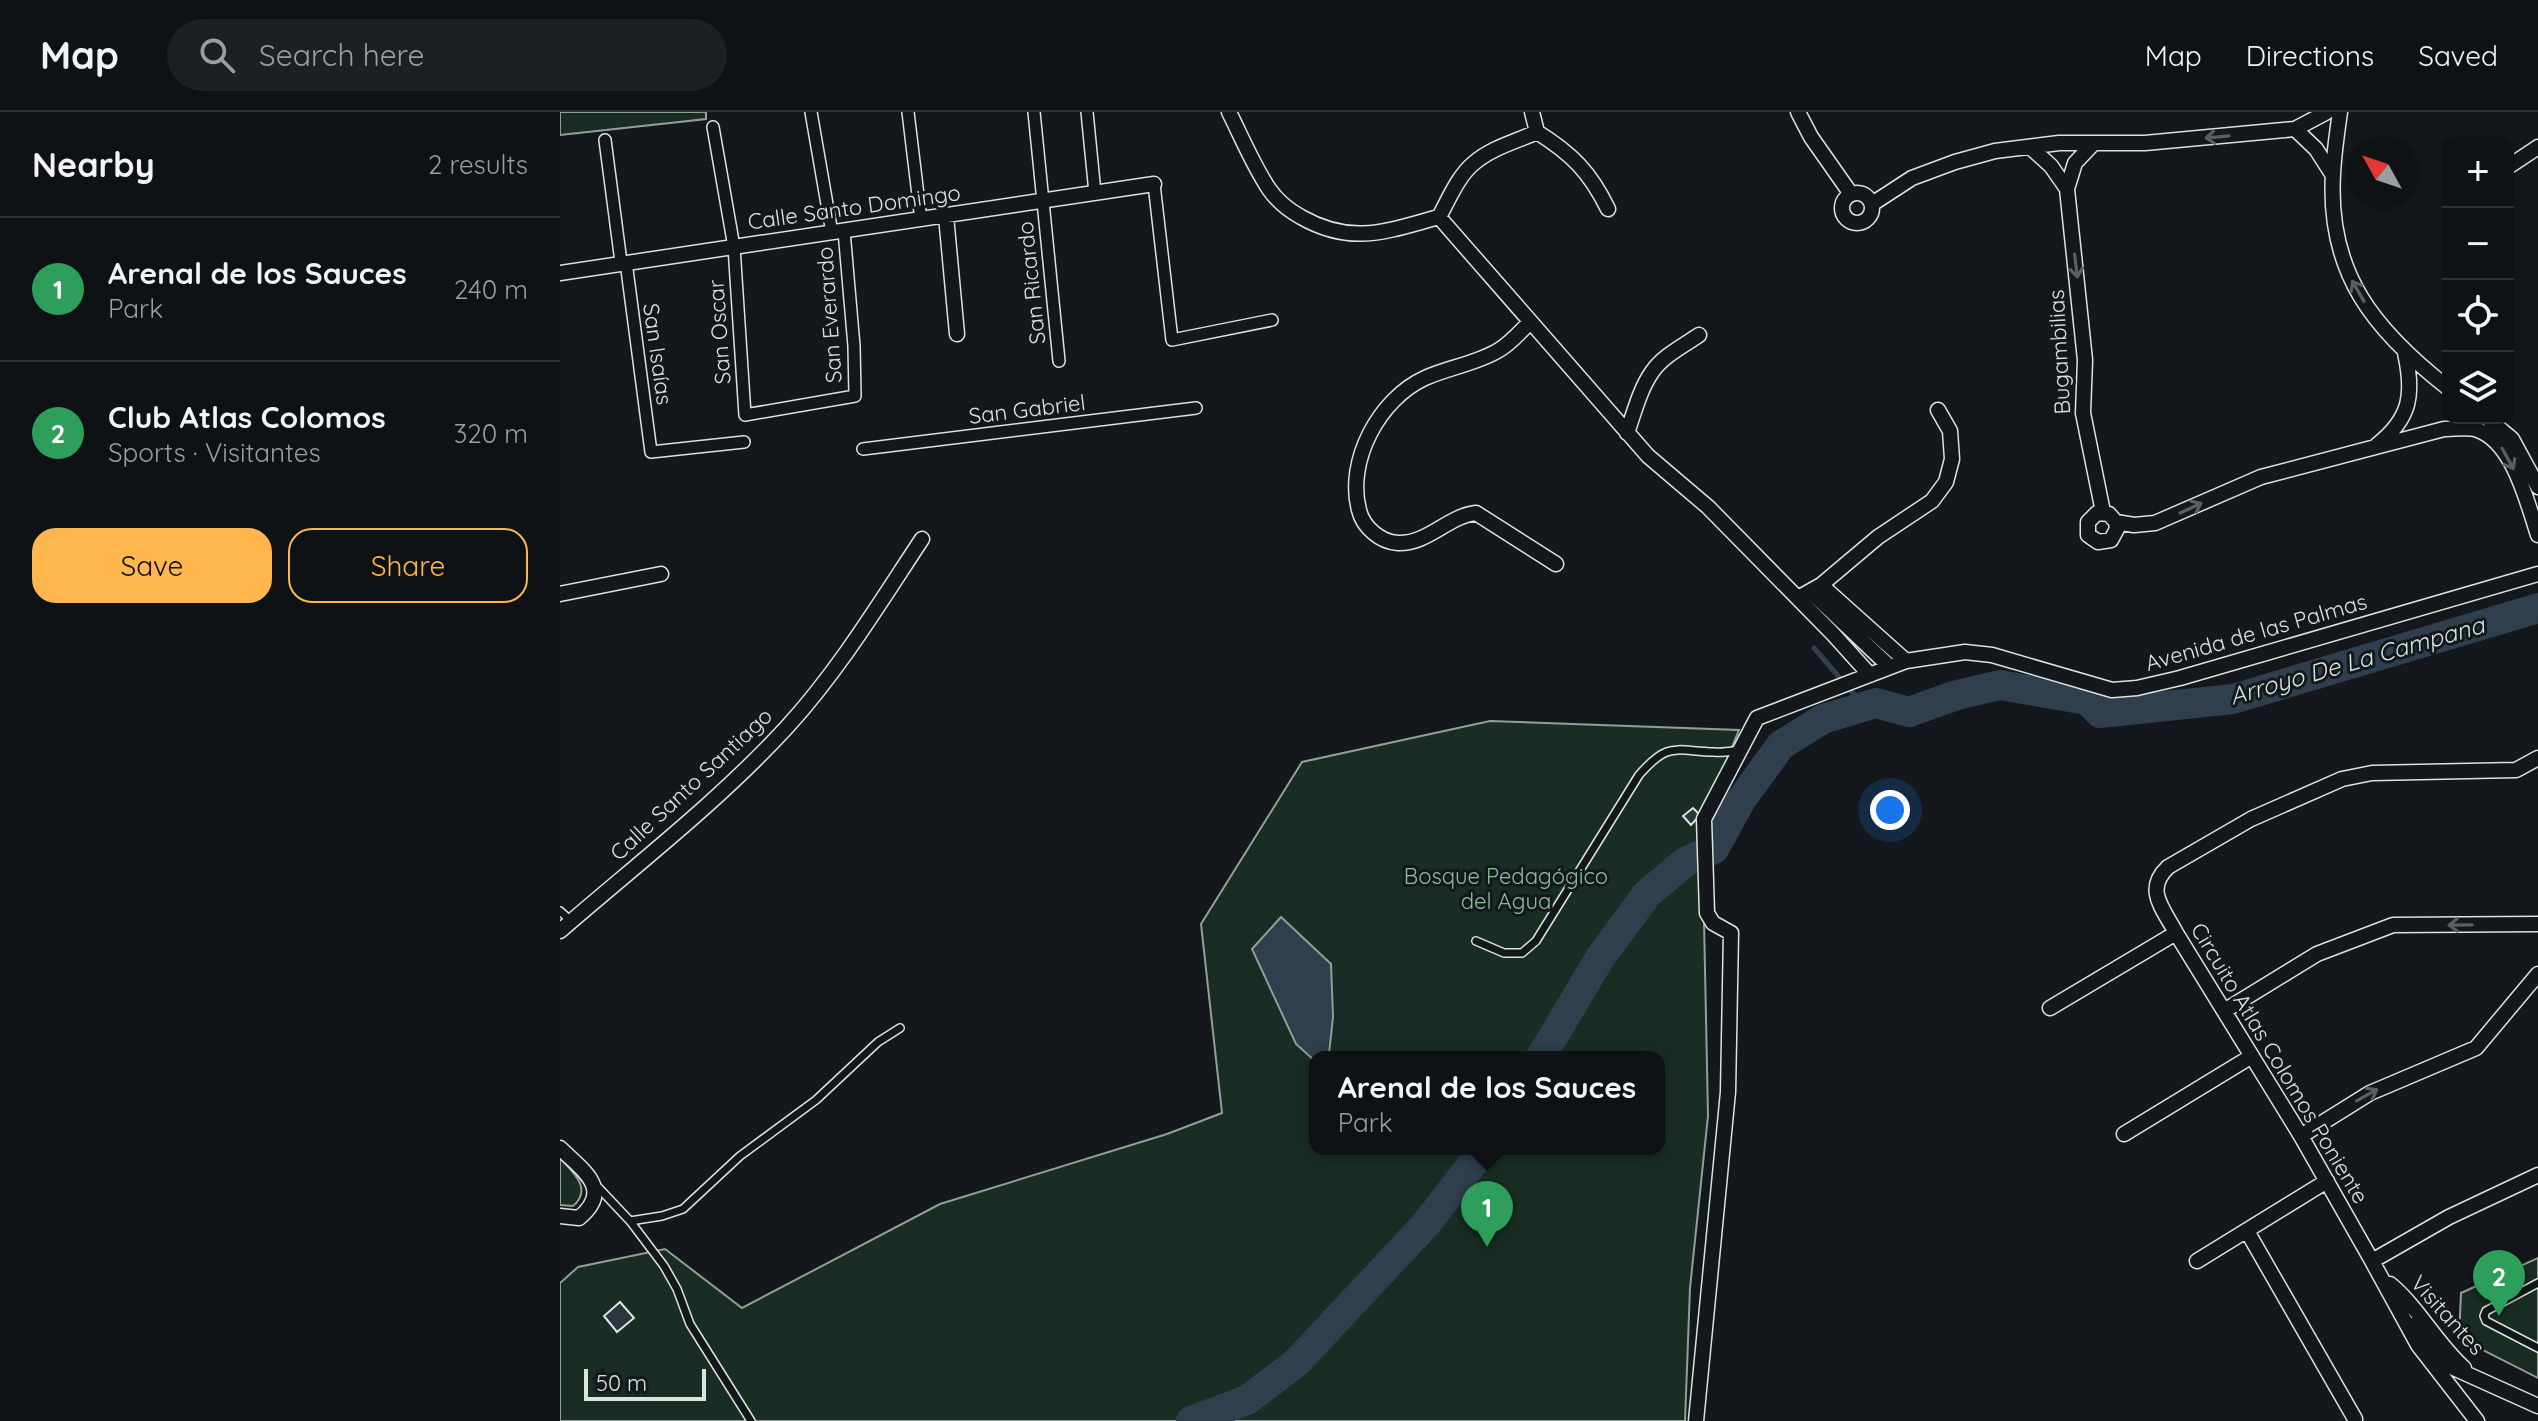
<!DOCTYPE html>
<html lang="en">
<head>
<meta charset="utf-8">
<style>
	:root { --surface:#0f1215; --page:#1d2022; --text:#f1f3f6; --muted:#9b9ea0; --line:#2f3234; --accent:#ffb74d }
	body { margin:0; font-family:Quicksand,sans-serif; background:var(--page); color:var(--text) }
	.controls { position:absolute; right:24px; top:24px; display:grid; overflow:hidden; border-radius:16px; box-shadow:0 2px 6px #0004 }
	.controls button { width:72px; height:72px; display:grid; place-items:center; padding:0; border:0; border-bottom:2px solid var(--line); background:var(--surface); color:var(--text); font:40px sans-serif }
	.compass { position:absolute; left:1786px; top:24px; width:72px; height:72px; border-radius:50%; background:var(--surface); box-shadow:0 2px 6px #0004; rotate:310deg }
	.scale { position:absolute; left:24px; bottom:20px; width:122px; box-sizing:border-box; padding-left:8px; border:4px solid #d8e6dc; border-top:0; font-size:22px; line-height:28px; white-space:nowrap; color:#d8e6dc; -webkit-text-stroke:6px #14181c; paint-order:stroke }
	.you { position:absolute; left:1330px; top:698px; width:28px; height:28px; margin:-20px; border:6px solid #fff; border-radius:50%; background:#1a73e8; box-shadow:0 0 0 12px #1a73e833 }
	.badge { display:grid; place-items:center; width:52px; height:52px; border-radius:50%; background:var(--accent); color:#fff; font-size:26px; font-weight:700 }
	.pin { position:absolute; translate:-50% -66px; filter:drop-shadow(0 2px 4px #0008) }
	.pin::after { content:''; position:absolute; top:42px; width:28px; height:24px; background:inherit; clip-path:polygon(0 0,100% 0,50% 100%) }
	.popup { position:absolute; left:749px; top:939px; width:356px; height:104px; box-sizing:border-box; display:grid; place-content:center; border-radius:16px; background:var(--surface); filter:drop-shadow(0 2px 6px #0005); font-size:26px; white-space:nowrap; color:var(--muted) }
	.popup b { font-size:30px; color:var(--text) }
	.popup::after { content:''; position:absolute; left:50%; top:100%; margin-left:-16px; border:16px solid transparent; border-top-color:var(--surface) }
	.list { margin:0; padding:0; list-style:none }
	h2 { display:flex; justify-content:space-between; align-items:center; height:104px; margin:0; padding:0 32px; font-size:34px }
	h2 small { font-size:26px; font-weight:400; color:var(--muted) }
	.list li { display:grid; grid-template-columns:52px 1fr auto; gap:24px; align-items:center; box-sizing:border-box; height:144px; padding:0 32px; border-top:2px solid var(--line) }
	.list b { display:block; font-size:30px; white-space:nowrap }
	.list p { margin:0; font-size:26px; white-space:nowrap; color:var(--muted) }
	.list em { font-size:26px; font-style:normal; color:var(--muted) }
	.actions { display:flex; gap:16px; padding:24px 32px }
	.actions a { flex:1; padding:18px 0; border:2px solid var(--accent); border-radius:24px; text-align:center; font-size:28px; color:var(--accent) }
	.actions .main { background:var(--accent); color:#111 }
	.icon { flex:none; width:44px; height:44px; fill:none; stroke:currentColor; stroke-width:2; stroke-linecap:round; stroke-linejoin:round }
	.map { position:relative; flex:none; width:1978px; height:1309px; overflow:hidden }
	header { display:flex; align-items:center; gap:48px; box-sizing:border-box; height:112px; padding:0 40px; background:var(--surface); border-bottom:2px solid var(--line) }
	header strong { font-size:38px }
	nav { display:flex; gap:44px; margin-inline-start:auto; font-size:28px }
	.search { width:560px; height:72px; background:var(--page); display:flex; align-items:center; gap:20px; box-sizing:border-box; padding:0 28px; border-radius:44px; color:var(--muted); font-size:30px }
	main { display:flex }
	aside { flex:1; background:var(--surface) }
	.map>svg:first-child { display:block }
</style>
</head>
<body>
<header>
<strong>Map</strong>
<div class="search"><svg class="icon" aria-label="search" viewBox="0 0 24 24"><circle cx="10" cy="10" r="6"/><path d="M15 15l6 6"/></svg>Search here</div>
<nav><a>Map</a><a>Directions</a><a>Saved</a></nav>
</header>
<main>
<aside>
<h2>Nearby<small>2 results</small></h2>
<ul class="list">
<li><span class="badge" style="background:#2e9e5b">1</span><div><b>Arenal de los Sauces</b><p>Park</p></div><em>240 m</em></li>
<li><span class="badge" style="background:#2e9e5b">2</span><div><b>Club Atlas Colomos</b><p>Sports · Visitantes</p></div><em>320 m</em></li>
</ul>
<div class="actions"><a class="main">Save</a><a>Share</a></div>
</aside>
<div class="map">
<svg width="1978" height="1309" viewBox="0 0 1978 1309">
	<rect width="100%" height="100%" fill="#14181c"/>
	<path fill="#1a2d24" stroke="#939e99" stroke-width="2" fill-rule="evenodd" d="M0 0H146V7L0 23Z
		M930 609 1179 618 1142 709 1148 1004 1130 1176 1125 1309H0V1171L18 1155 105 1137 182 1196 380 1092 607 1022 662 1001 641 812 742 650ZM755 945H1099V1037H755Z
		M0 1046C13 1060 33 1077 13 1094L0 1093Z
		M1978 1146V1266L1899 1226 1901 1181Z"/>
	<path fill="#2f3f4d" stroke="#939e99" stroke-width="2" d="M721 805 771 852 773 905 769 942 755 945V949L736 932 692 837Z"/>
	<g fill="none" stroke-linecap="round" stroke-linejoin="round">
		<path stroke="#2f3f4d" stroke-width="5" d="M1254 536 1304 594
			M657 1309V1299"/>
		<path stroke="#2f3f4d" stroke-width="30" d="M981 945 1040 846 1087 782 1125 750 1154 737 1181 688 1221 633 1263 607 1316 591 1349 600 1397 583 1440 573 1527 588 1540 601 1673 587 1978 496
			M631 1309 687 1288 736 1251 866 1112 924 1037"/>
	</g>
	<path fill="#2c363c" stroke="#d8e6dc" stroke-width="2" d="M1133 696 1140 703 1131 713 1123 704Z
		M60 1190 74 1206 57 1220 44 1204Z"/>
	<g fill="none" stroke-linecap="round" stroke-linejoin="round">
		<defs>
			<path id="service" d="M0 799 11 809
				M916 829 944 841H962L976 829 1079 663C1109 629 1114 639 1154 640 1162 641 1172 639 1180 638
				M35 1072 70 1109 102 1104 123 1097 180 1044 256 988 318 930 340 916
				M70 1109 104 1154 117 1177 130 1212 191 1309
				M1978 1171 1926 1199 1924 1204 1926 1209 1978 1236"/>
			<path id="pedestrian" d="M251 0 272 121
				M348 0 361 108
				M474 0 499 249
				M527 0 535 81
				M153 15 174 135 185 303 295 284 294 234 284 119
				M45 28 61 150
				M594 72 612 228 712 208
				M66 150 91 340 184 330
				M303 337 636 296"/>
			<path id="minor" d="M669 0C682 26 693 53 709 77 718 90 728 98 741 105 792 134 827 119 879 105L1088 344 1148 395 1273 522 1310 563
				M972 0 977 20C1012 42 1030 60 1048 97
				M1238 0 1251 25 1291 82
				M1780 0C1777 21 1774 41 1773 62 1767 161 1814 218 1888 276
				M1735 17 1756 37 1772 62
				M1533 32 1515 51 1507 77 1525 248 1523 301 1543 400
				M1470 35 1491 54 1507 77
				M1948 55 1978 35
				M1282 96a15 15 0 1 1 30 0a15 15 0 1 1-30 0Z
				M1312 92 1352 66 1395 50 1435 39 1499 31H1585L1735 17 1767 0
				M386 104 397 222
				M879 105C889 87 898 64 914 51 931 36 957 29 977 20
				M0 161 594 72
				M970 210C961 219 951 231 939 238 916 252 889 255 865 266 819 287 786 349 799 398 803 415 820 430 838 431 868 432 888 404 916 401L996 452
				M1927 306 1952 327 1978 375
				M1067 321C1074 301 1080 277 1092 260 1103 244 1123 234 1139 223
				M1817 333C1851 306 1854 282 1845 241
				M1556 410 1557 417 1551 428 1538 430 1528 423V410L1537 401 1549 402 1556 410 1574 413 1595 411 1701 365 1884 317C1894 317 1906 315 1915 317 1953 328 1967 390 1978 423
				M1261 473 1346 549
				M1251 480 1330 555
				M0 482 101 462
				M1238 486 1261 473 1318 425 1372 389 1386 370 1392 347 1390 319 1378 298
				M0 819C76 753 158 690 227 615 279 558 319 492 362 427
				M1490 896 1616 821
				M1664 899 1757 842 1833 813 1978 812
				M1564 1022 1692 944
				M1741 1024 1810 981 1916 936 1978 862
				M0 1036C22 1058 54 1077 19 1106L0 1104
				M1687 1119 1795 1307
				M1637 1149 1767 1069
				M1812 1149 1889 1105 1978 1063
				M1830 1172C1859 1196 1876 1231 1904 1256
				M1855 1212 1879 1246 1887 1253 1978 1294
				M1136 1309 1168 980 1171 821 1153 811 1147 801 1144 707 1197 606 1346 549 1405 540 1432 543 1552 578 1577 576 1620 566 1978 462
				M1917 1309 1858 1233 1812 1149 1741 1024 1616 821C1603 796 1584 778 1608 755L1691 707 1782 667 1812 661 1956 658 1978 646"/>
		</defs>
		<use href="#service" stroke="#d8e6dc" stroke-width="10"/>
		<use href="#pedestrian" stroke="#d8e6dc" stroke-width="14"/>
		<use href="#minor" stroke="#d8e6dc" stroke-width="17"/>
		<use href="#service" stroke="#14181c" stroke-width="7"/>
		<use href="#pedestrian" stroke="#14181c" stroke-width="11"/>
		<use href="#minor" stroke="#14181c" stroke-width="14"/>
	</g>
	<defs><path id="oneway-shaft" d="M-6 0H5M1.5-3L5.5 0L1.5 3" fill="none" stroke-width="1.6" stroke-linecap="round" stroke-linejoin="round" transform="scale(2)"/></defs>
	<g stroke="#59605f">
		<use href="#oneway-shaft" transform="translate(1657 25) rotate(175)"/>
		<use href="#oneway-shaft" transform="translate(1516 154) rotate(83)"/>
		<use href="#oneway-shaft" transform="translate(1798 179) rotate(-120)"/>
		<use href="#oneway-shaft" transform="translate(1948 347) rotate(61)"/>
		<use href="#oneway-shaft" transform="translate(1631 396) rotate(-25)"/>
		<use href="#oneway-shaft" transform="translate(1900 813) rotate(179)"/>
		<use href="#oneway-shaft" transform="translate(1807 983) rotate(-29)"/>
	</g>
	<g text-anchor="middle" stroke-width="6" stroke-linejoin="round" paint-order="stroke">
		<g font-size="22" fill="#d8e6dc" stroke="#14181c">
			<text transform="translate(294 95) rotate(-8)" y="8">Calle Santo Domingo</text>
			<text transform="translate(471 171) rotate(-96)" y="8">San Ricardo</text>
			<text transform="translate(269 203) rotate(-94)" y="8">San Everardo</text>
			<text transform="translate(159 220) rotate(-94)" y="8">San Oscar</text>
			<text transform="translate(1499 240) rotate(-93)" y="8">Bugambilias</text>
			<text transform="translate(98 242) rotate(82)" y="8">San Isaías</text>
			<text transform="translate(467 297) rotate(-7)" y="8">San Gabriel</text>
			<text transform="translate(1696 520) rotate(-16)" y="8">Avenida de las Palmas</text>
			<text transform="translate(131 672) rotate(-43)" y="8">Calle Santo Santiago</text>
			<text transform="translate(1720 951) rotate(59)" y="8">Circuito Atlas Colomos Poniente</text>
			<text transform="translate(1888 1203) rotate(48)" y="8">Visitantes</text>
		</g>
		<g font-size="22" fill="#8ac095" stroke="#14181c">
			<text x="946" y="772">Bosque Pedagógico<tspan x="946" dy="25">del Agua</tspan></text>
		</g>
		<g font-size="24" font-style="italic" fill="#d8e6dc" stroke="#14181c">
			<text transform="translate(1797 549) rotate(-16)" y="8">Arroyo De La Campana</text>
		</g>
	</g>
</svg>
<div class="controls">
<button>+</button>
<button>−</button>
<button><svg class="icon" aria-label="locate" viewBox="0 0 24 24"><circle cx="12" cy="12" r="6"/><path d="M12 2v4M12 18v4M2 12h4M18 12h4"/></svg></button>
<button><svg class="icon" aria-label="layers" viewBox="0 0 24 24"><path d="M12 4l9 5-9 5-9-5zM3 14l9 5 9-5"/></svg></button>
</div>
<svg class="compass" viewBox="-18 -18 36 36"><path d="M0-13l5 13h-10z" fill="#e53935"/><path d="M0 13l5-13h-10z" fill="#9b9ea0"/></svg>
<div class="scale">50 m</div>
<div class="you"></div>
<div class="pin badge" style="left:927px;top:1135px;background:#2e9e5b">1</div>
<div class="popup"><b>Arenal de los Sauces</b>Park</div>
<div class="pin badge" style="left:1939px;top:1204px;background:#2e9e5b">2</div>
</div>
</main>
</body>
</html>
